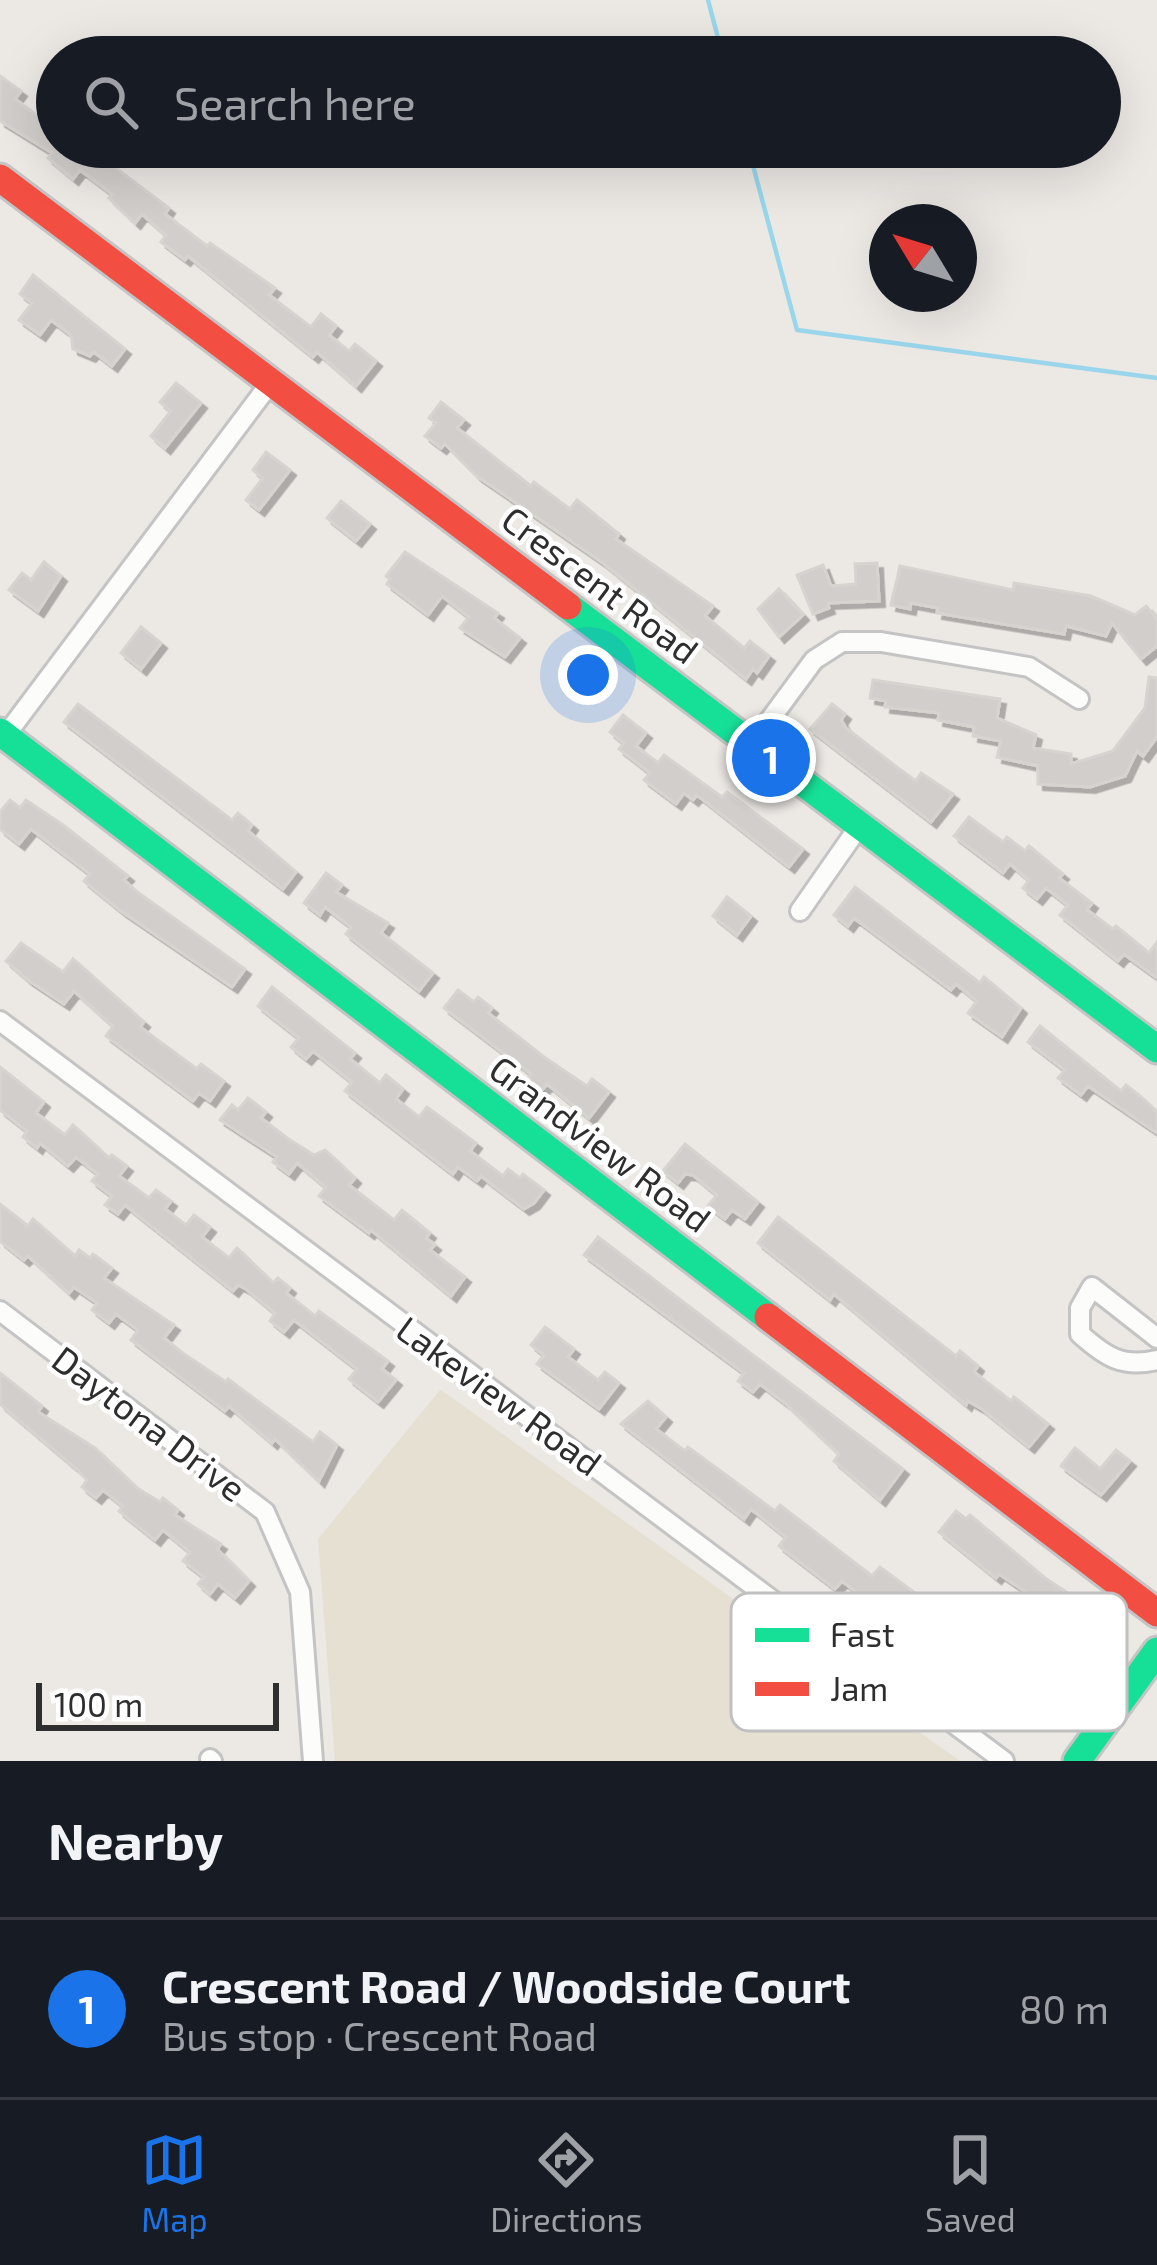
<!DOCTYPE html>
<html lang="en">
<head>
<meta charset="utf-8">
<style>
	:root { --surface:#171b24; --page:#20242c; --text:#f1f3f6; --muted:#9ea1a6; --line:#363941; --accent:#1a73e8 }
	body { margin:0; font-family:"Exo 2",sans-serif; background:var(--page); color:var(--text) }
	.compass { position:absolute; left:869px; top:204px; width:108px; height:108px; border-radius:50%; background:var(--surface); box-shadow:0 12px 48px #0002; rotate:308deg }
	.scale { position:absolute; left:36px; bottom:30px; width:243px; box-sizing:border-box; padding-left:12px; border:6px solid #2e2e2e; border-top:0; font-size:33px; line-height:42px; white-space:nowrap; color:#2e2e2e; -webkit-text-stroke:9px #fff; paint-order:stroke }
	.you { position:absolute; left:588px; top:675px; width:42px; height:42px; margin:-30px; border:9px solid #fff; border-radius:50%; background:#1a73e8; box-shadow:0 0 0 18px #1a73e833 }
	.badge { display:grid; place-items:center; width:78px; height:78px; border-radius:50%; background:var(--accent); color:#fff; font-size:39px; font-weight:700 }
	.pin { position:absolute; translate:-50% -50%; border:6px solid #fff; box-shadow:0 3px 12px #0006 }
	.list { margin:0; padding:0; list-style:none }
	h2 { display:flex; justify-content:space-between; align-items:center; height:156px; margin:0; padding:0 48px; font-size:51px }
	h2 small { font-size:39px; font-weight:400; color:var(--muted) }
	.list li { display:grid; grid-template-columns:78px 1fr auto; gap:36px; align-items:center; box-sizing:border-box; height:180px; padding:0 48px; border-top:3px solid var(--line) }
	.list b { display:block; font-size:45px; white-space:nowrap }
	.list p { margin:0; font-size:39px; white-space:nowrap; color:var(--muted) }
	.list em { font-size:39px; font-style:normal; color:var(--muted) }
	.icon { flex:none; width:66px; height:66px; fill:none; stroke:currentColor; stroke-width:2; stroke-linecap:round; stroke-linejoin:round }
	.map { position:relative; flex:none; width:1157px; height:1761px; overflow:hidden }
	.search { position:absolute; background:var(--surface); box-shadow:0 12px 48px #0002; left:36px; right:36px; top:36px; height:132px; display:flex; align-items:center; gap:30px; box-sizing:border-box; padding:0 42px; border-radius:66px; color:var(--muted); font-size:45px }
	.sheet { height:336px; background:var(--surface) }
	nav { display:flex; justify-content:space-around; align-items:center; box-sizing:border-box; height:168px; border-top:3px solid var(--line); background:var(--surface); font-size:33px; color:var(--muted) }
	nav a { display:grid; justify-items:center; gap:6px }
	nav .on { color:var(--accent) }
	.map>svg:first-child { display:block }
</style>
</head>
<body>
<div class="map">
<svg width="1157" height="1761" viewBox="0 0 1157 1761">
	<defs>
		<filter id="shadow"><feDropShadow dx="5.5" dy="5.5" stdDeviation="0" flood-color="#0004"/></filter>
	</defs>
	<rect width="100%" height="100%" fill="#ece8e4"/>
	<path fill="#e6e0d3" d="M440 1390H441L960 1761H335L318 1539Z"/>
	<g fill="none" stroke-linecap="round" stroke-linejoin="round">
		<path stroke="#99d6ec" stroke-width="4.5" d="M708 0 723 57
			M748 147 797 330 1157 378"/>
	</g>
	<path fill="#d1cecb" stroke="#d7d4d0" stroke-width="3" filter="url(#shadow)" d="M0 76 21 91 15 99 57 130V147H75L101 166 105 160 169 208 165 214 207 246 210 243 275 288 269 295 311 327 321 314 336 326 329 335 349 351 355 344 376 361 356 386 317 352 313 357 188 256 185 260 161 242 166 235 142 214 135 223 109 198 112 194 80 170 73 179 48 158 52 153 0 121Z
		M33 275 125 349 112 366 94 352 90 356 73 349 71 335 51 320 40 335 19 320 32 303 20 294Z
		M176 383 201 403 165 448 151 436 171 411 160 402Z
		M441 402 464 420 457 428 531 486 534 482 570 509 577 500 619 534 616 539 713 606 705 616 744 648 750 641 769 656 757 673 753 669 746 679 603 563 477 476 445 444 441 448 425 436 436 423 429 418Z
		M266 452 290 470 259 510 246 500 263 478 253 470Z
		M341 501 370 524 356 541 327 518Z
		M405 552 498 613 494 618 520 638 505 657 460 628 469 617 442 596 428 615 387 584 390 579 386 576Z
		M44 562 61 576 38 611 9 590 22 573 31 580Z
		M877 563 879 601 827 603 829 608 813 614 797 575 823 565 831 586 856 584 855 564Z
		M900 566 1013 590 1014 583 1091 596 1135 615 1146 606 1157 619V646L1141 659 1112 623 1106 636 1066 626 1064 634 937 613 938 608 911 603 910 609 891 605Z
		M779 589 803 615 779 637 758 609Z
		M141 627 161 643 141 669 121 653Z
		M1149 677 1157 678V737L1143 756 1137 751 1125 776 1090 787 1038 784V766L997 757 1001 741 973 736 974 727 938 720 939 713 885 707 886 701 870 698 873 680 1000 699 997 718 1036 735 1033 748 1071 754V764L1113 751 1145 708Z
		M78 704 232 820 238 813 252 825 248 831 296 872 283 889 64 722Z
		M832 704 845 714 841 720 846 728 894 765 916 781 921 773 953 794 931 822 810 729Z
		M623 715 646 733 636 746 658 763 664 755 722 797 727 792 803 849 789 867 697 795 693 800 684 793 676 804 644 780 650 773 619 749 624 743 610 732Z
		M10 800 20 808 26 800 63 825 128 876 124 880 136 891 245 969 232 987 121 911 84 881 90 874 31 829 19 844 0 829V812Z
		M969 817 1003 842 1007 837 1025 851 1029 846 1063 874 1059 878 1092 903 1087 910 1113 929 1116 926 1149 953 1157 942V978L1124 954 1118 961 1060 915 1068 905 1046 888 1037 899 1023 888 1029 880 1010 864 1003 873 954 836Z
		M326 873 342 885 336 892 388 923 381 933 433 973 419 991 346 934 351 927 325 907 320 915 304 903Z
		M855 887 980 983 984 977 1021 1008 1002 1037 968 1013 977 1001 956 984 951 990 854 918 848 926 834 915Z
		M727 897 751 916 737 935 713 916Z
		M21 943 63 972 73 959 144 1022 140 1027 197 1069 201 1064 224 1081 210 1101 199 1093 193 1101 106 1036 113 1026 74 991 64 1004 28 980 6 961Z
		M272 987 355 1053 350 1059 380 1083 386 1075 403 1089 396 1099 419 1117 427 1107 476 1143 470 1151 503 1176 508 1169 520 1178 523 1174 544 1190 534 1203 524 1209 481 1176 477 1181 458 1167 453 1174 345 1091 352 1082 313 1051 306 1059 291 1047 299 1038 258 1006Z
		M458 990 474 1002 478 997 492 1008 488 1013 544 1057 587 1086 592 1079 609 1092 589 1118 547 1084 542 1090 528 1078 531 1074 444 1008Z
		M1040 1026 1121 1091 1126 1085 1140 1096 1157 1112V1133L1088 1086 1081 1095 1058 1078 1065 1070 1028 1042Z
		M0 1067 44 1102 36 1113 65 1135 73 1125 109 1158 112 1155 127 1166 119 1176 149 1198 156 1190 171 1201 165 1209 186 1225 194 1215 210 1227 202 1237 229 1258 237 1248 273 1283 278 1278 290 1288 286 1293 315 1316 319 1311 388 1361 382 1369 396 1380 378 1402 349 1379 357 1369 294 1320 284 1332 270 1321 275 1313 246 1289 238 1285 233 1291 125 1205 118 1214 105 1205 112 1196 92 1181 98 1174 76 1157 68 1166 40 1143 37 1148 23 1137 27 1131 0 1110Z
		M248 1098 266 1112 261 1118 287 1138 314 1155 325 1150 355 1178 349 1185 394 1220 402 1210 430 1233 426 1238 435 1245 430 1250 465 1277 451 1296 371 1230 369 1233 319 1196 326 1187 297 1163 289 1174 273 1162 277 1157 220 1120 232 1105 238 1110Z
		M685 1144 758 1202 745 1219 732 1210 725 1219 708 1206 717 1195 693 1175 685 1174 678 1183 663 1171Z
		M0 1204 28 1226 33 1219 75 1256 79 1250 90 1258 93 1254 112 1268 104 1278 174 1325 164 1338 184 1354 226 1382 228 1379 313 1442 320 1432 337 1445 319 1481 275 1439 272 1443 229 1406 225 1411 131 1340 138 1330 116 1314 109 1323 92 1310 97 1303 74 1287 69 1293 28 1256 24 1260 0 1241Z
		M778 1217 956 1356 960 1351 978 1366 974 1372 1011 1401 1014 1397 1048 1424 1029 1447 982 1409 968 1401 966 1405 834 1294 830 1300 758 1243Z
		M598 1237 903 1469 880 1500 834 1461 839 1454 786 1404 760 1384 753 1392 738 1381 744 1373 584 1255Z
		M545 1327 574 1349 568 1357 598 1380 605 1372 619 1383 599 1409 537 1364 544 1355 531 1345Z
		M0 1373 42 1406 38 1412 95 1448 137 1488 160 1502 163 1498 178 1510 175 1515 221 1544 217 1549 249 1581 235 1598 218 1584 210 1594 198 1584 204 1577 183 1561 190 1552 163 1530 155 1540 119 1511 123 1506 103 1490 96 1498 82 1487 87 1480 78 1470 0 1404Z
		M648 1401 666 1417 656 1429 685 1451 688 1447 775 1511 780 1505 872 1576 880 1567 934 1607 929 1614 987 1654 973 1673 882 1604 878 1609 842 1581 835 1589 779 1546 786 1537 751 1509 744 1519 621 1424Z
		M1075 1448 1100 1469 1116 1450 1130 1461 1101 1495 1061 1466Z
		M956 1511 966 1519 970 1515 1045 1578 1111 1621 1096 1641 1066 1616 1057 1628 1040 1615 1047 1606 999 1574 996 1578 939 1532Z"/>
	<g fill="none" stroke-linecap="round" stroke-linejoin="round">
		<defs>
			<path id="street" d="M5 736 271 382
				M752 744 814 660 842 642H881L1029 667 1079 699
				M800 911 860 825
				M0 1021 792 1615 867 1659 1004 1761
				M0 1311 265 1512 300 1592 313 1761
				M1157 1338 1092 1287 1080 1308V1334C1106 1357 1122 1368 1157 1360
				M210 1759 212 1761"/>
			<path id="fast" d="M568 606 1157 1049
				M0 732 768 1317
				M1077 1761 1157 1651"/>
			<path id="jam" d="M0 178 568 606
				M768 1317 1157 1613"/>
		</defs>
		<use href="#street" stroke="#c5c4c5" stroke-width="24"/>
		<use href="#fast" stroke="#c5c4c5" stroke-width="33"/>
		<use href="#jam" stroke="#c5c4c5" stroke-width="33"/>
		<use href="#street" stroke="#fcfcfb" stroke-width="18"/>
		<use href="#fast" stroke="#16e098" stroke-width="27"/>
		<use href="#jam" stroke="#f24e42" stroke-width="27"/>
	</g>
	<g text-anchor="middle" stroke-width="9" stroke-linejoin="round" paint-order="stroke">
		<g font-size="36" fill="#2e2e2e" stroke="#fff">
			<text transform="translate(600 585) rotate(37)" y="13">Crescent Road</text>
			<text transform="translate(600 1144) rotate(37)" y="13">Grandview Road</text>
			<text transform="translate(499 1396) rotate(36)" y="13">Lakeview Road</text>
			<text transform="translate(149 1424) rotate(37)" y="13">Daytona Drive</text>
		</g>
	</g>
	<rect x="731" y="1593" width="396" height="138" rx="18" fill="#fff" stroke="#c0c0c0" stroke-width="3"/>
	<rect x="755" y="1628" width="54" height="14" fill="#16e098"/>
	<rect x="755" y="1682" width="54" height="14" fill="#f24e42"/>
	<g font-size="33" fill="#2e2e2e">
		<text x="830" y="1647">Fast</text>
		<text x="830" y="1701">Jam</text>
	</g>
</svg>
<svg class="compass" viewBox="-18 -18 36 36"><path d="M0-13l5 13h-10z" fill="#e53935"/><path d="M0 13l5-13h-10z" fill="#9ea1a6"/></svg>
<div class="scale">100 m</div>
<div class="you"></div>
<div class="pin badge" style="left:771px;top:758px">1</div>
<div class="search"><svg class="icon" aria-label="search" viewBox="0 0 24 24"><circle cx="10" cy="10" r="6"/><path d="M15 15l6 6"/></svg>Search here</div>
</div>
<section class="sheet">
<h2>Nearby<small></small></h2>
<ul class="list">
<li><span class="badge">1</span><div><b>Crescent Road / Woodside Court</b><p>Bus stop · Crescent Road</p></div><em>80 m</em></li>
</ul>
</section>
<nav>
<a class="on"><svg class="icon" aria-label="map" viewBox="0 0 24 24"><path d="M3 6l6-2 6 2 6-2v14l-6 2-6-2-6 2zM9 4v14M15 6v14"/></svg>Map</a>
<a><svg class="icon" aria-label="directions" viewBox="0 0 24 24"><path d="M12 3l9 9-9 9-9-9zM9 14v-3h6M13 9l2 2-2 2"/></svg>Directions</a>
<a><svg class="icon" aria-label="saved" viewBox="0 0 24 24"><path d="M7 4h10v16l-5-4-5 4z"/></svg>Saved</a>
</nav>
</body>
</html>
